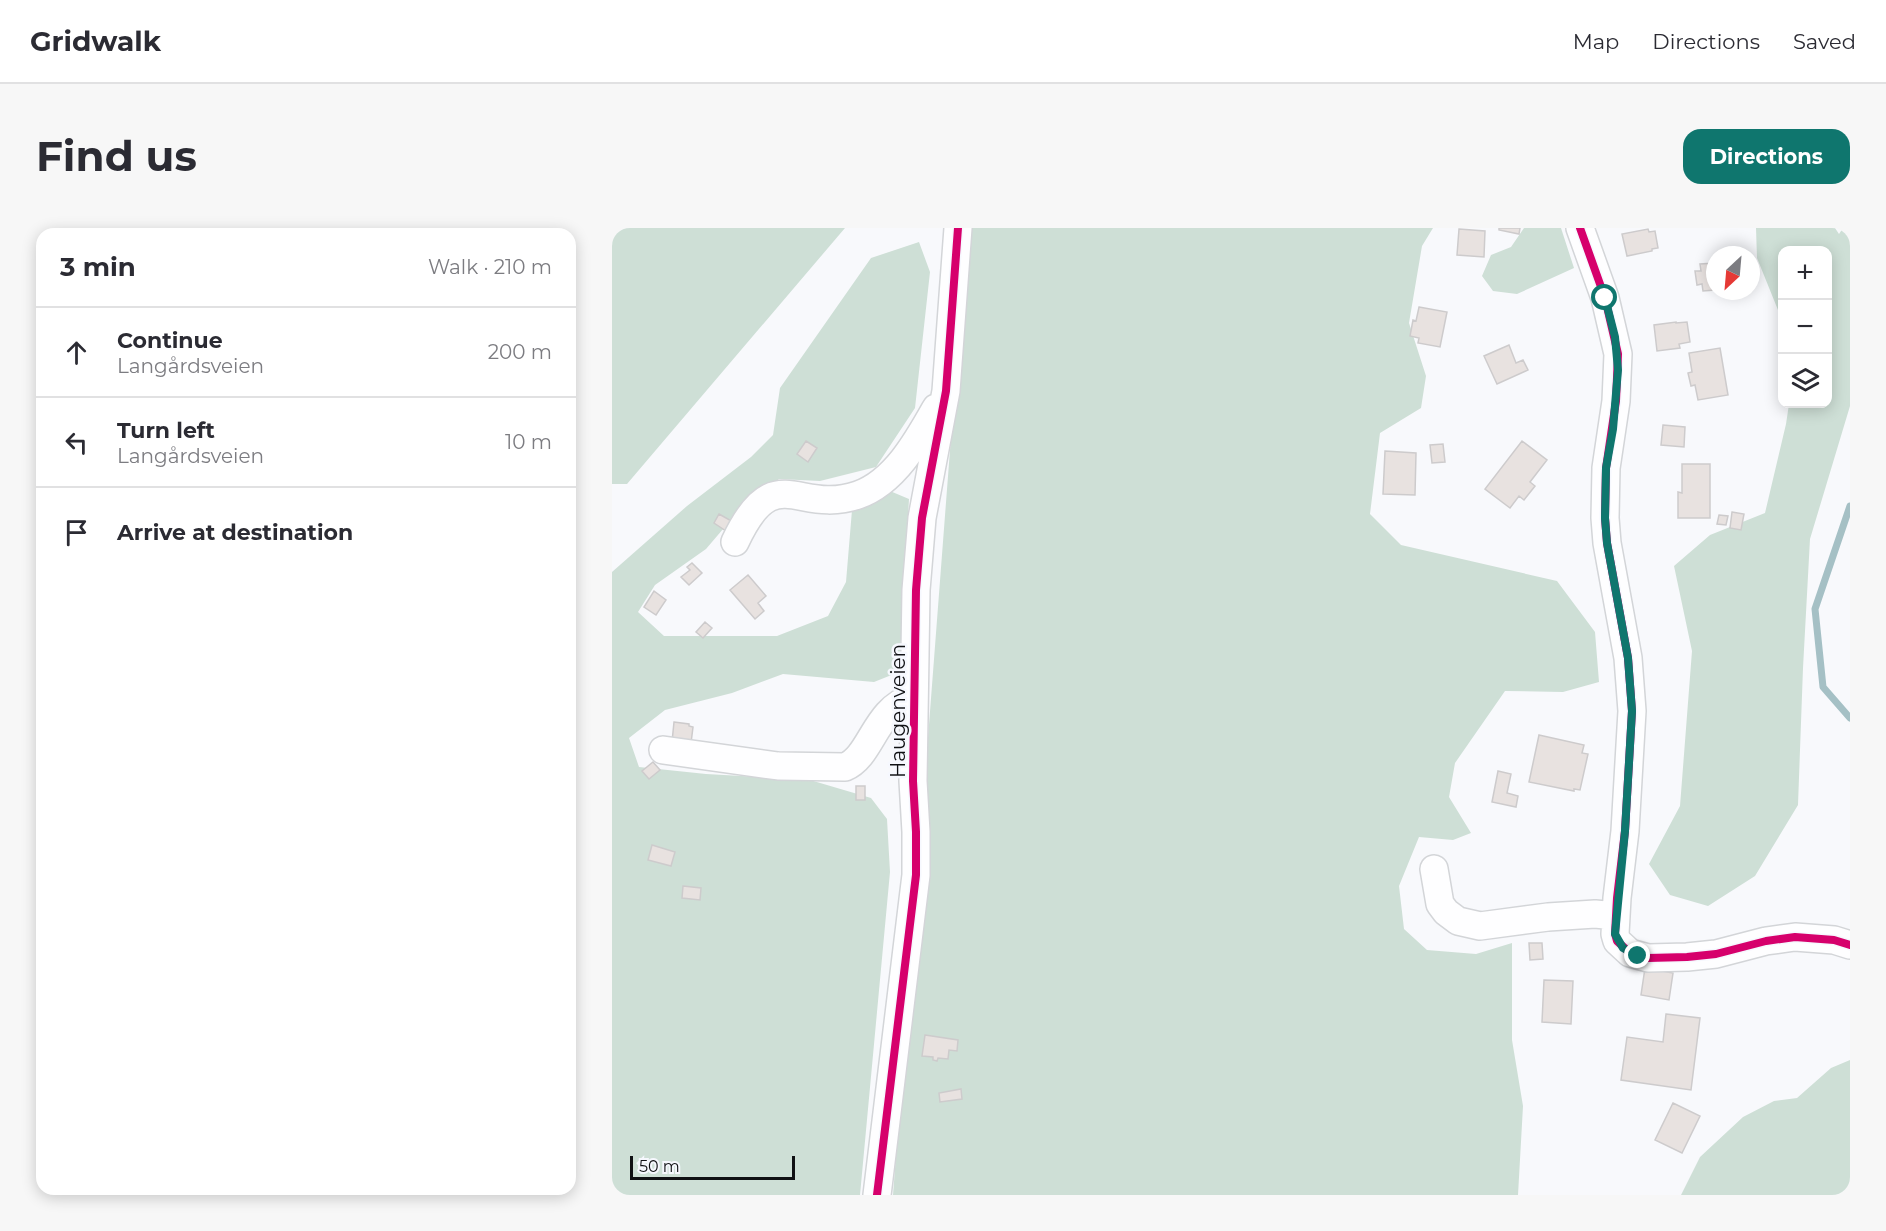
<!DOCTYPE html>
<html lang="en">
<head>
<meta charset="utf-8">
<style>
	:root { --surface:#fff; --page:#f7f7f7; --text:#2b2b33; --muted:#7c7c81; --line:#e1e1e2; --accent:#0f766e }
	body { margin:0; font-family:Montserrat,sans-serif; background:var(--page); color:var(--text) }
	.controls { position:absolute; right:18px; top:18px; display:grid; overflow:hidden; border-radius:12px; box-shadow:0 3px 15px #0003 }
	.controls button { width:54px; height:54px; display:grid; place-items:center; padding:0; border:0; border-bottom:2px solid var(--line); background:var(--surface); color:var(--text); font:30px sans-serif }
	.compass { position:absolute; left:1094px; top:18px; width:54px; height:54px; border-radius:50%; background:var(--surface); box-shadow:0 3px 15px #0003; rotate:206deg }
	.scale { position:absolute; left:18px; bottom:15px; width:165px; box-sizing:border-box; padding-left:6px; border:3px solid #101114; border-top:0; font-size:16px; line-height:21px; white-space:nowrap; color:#101114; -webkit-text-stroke:4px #f6f8fe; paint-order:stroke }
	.stop { position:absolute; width:18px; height:18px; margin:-14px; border:4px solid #0f766e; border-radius:50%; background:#fff }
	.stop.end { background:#0f766e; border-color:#fff; box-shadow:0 2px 6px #0008 }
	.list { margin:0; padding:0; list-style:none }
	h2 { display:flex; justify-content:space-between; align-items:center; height:78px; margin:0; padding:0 24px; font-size:26px }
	h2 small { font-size:20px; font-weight:400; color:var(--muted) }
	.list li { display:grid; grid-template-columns:39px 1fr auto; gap:18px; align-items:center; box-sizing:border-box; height:90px; padding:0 24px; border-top:2px solid var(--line) }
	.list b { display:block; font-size:22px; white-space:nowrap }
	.list p { margin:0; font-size:20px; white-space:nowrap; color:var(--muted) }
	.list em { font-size:20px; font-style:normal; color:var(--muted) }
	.icon { flex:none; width:33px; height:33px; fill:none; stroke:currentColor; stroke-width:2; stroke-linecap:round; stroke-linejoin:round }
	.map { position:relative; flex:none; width:1238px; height:967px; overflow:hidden; border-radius:18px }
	header { display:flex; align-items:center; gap:36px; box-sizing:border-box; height:84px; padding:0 30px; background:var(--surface); border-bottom:2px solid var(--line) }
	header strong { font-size:28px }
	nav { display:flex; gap:33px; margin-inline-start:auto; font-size:21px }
	.intro { display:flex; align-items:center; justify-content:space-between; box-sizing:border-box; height:144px; padding:0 36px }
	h1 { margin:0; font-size:42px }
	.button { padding:15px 27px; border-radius:18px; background:var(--accent); color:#fff; font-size:21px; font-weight:700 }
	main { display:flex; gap:36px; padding:0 36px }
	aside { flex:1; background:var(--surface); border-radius:18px; box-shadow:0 3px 15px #0003 }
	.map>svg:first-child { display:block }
</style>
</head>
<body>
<header>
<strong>Gridwalk</strong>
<nav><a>Map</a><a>Directions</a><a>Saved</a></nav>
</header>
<div class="intro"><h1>Find us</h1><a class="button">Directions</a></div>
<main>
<aside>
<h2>3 min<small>Walk · 210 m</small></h2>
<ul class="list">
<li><svg class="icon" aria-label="ahead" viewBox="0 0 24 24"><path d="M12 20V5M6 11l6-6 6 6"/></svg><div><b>Continue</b><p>Langårdsveien</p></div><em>200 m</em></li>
<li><svg class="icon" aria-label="left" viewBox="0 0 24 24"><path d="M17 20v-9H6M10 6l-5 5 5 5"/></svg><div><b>Turn left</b><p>Langårdsveien</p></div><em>10 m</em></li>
<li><svg class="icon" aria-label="arrive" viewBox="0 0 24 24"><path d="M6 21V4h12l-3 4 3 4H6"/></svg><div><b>Arrive at destination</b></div></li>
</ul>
</aside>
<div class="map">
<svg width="1238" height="967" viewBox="0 0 1238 967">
	<rect width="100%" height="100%" fill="#f8f9fc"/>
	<path fill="#cedfd6" d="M0 0H233L15 256H0Z
		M355 0H821L810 18 797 95 814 148 809 180 768 205 758 286 789 317 945 353 983 404 987 454 951 464 893 463 843 535 837 569 859 605 841 612 807 609 787 658 792 701 815 722 864 726 900 715V812L911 878 906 967H281Z
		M912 0H949L962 40 905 66 881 63 870 48 879 27 899 19Z
		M1144 0H1223L1227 6 1231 0H1238V178L1198 311 1191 440 1186 577 1143 648 1096 678 1058 667 1037 636 1068 578 1080 423 1062 338 1098 307 1153 285 1174 196 1177 176H1216V22H1170V92L1145 30Z
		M307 14 318 44 303 180 264 239 208 253 167 251 129 280 94 321 43 357 26 384 52 408H165L216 388 234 354 240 282 266 258 297 271 287 444 262 454 171 446 120 465 53 482 17 510 27 539 94 546 198 552 259 570 275 591 278 644 248 967H0V344L75 278 139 229 161 207 168 160 259 30Z
		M1238 832V967H1069L1088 929 1131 889 1162 873 1185 870 1219 840Z"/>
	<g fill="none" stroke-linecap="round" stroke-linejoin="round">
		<path stroke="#a5c0c5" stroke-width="7" d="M1238 278 1203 381 1211 459 1238 490"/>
	</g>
	<path fill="#e8e2e0" stroke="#cdcbcc" stroke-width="1.5" d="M887 0H908L907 6 887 2Z
		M847 1 873 3 872 29 845 27Z
		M1036 1 1037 4 1043 3 1046 20 1040 21V23L1015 28 1010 6Z
		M1103 35V62L1091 63 1090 56 1085 57 1083 43H1089L1088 36Z
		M807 79 835 84 828 119 806 115 807 110 798 108 801 92 804 93Z
		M1064 94V95L1075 94 1078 114 1067 116 1068 120 1045 123 1042 97Z
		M897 117 904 135 911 132 916 142 885 156 872 128Z
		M1108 120 1116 167 1086 172 1083 157 1079 158 1076 145 1080 144 1077 125Z
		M1051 197 1073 199 1072 219 1049 217Z
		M194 213 205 220 196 234 185 226Z
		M910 213 935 232 918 254 923 258 912 272 907 268 898 280 873 261Z
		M831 216 833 234 820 235 818 217Z
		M773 223 804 225 803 267 771 266Z
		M1070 236H1098V290H1066V264L1070 265Z
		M1120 284 1132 286 1129 302 1118 300Z
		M107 286 123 295 117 305 102 295Z
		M1107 287 1116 288 1114 297 1105 296Z
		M80 335 90 345 77 357 69 349 78 342 75 339Z
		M136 347 154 368 146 375 152 383 143 391 118 362Z
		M42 363 54 372 44 387 32 379Z
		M93 394 100 400 91 410 84 404Z
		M62 494 77 496V498L81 499 79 515 60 514Z
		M927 507 972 517 970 525 976 526 968 562 962 561V563L917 554Z
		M41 534 48 542 37 551 30 543Z
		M886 543 899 546 895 565 906 568 904 579 880 574Z
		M244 558H253V572H244Z
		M40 617 63 624 59 638 36 632Z
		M71 658 89 660 88 672 70 670Z
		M917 715H930L931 731 918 732Z
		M1033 740 1061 745 1057 772 1029 767Z
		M932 752 961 753 959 796 930 794Z
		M1054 786 1088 790 1079 862 1009 852 1015 809 1051 814Z
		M313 807 346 812 345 823 337 822 336 831 326 830 325 833 321 832V829L310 828Z
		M349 861 350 871 328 874 327 865Z
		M1061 875 1088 888 1070 925 1043 912Z"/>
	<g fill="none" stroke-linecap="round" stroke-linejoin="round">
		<defs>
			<path id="minor" d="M968 0 993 70 1006 126 1004 173 994 240 993 290 995 315 1016 430 1020 483 1013 603 1005 670 1003 706 1005 713 1018 725 1036 730 1075 729 1104 726 1154 713 1183 709 1222 712 1238 717
				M123 314C163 229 185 288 246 267 283 254 306 212 324 180
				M51 522 166 538 233 539C260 528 262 481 302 469
				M822 641 828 676 834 684 846 693 868 698 936 689 983 686 1004 688
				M265 967 304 647V604L301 553 304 362 310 290 334 163 346 0"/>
		</defs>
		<use href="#minor" stroke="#d3d5d8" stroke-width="30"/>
		<use href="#minor" stroke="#fefeff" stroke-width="27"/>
		<defs>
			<path id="cycleway" d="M968 0 993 70 1006 126 1004 173 994 240 993 290 995 315 1016 430 1020 483 1013 603 1005 670 1003 706 1005 713 1018 725 1036 730 1075 729 1104 726 1154 713 1183 709 1222 712 1238 717
				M265 967 304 647V604L301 553 304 362 310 290 334 163 346 0"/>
		</defs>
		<use href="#cycleway" stroke="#f6f8fe" stroke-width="11"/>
		<use href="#cycleway" stroke="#d6006c" stroke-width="8"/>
	</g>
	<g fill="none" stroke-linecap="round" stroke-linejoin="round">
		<path stroke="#0f766e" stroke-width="8" d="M993 70 1003 109 1006 142 1001 201 994 240 993 290 995 315 1016 430 1020 483 1013 603 1003 706 1011 720 1026 728"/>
	</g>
	<g text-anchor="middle" stroke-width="5" stroke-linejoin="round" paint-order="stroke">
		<g font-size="20" fill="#101114" stroke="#f6f8fe">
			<text transform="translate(286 483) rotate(-90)" y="7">Haugenveien</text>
		</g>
	</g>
</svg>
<div class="controls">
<button>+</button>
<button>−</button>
<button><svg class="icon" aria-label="layers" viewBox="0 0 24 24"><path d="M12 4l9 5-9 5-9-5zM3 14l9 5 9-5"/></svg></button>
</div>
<svg class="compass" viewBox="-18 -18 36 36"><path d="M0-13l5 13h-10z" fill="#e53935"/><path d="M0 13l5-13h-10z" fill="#7c7c81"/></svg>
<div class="scale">50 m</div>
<div class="stop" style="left:993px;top:70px"></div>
<div class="stop end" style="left:1026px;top:728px"></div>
</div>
</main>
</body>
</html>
